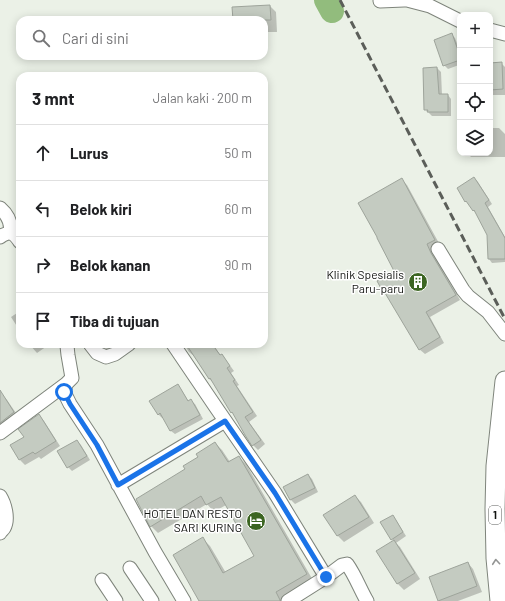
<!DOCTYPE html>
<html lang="id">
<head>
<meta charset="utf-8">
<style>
	:root { --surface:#fff; --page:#f2f2f2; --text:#202124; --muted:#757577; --line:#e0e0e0 }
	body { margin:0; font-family:Barlow,sans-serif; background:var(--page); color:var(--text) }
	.controls { position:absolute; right:12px; top:12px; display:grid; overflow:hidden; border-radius:8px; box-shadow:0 2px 10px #0003 }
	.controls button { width:36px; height:36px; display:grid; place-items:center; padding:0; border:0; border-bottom:1px solid var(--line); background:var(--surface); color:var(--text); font:20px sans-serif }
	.stop { position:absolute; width:12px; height:12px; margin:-9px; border:3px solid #1a73e8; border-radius:50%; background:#fff }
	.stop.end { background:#1a73e8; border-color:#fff; box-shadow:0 1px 4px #0008 }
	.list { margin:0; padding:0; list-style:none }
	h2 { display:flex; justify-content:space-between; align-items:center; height:52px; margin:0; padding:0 16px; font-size:17px }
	h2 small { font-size:13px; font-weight:400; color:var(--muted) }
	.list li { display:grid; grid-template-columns:26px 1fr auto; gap:12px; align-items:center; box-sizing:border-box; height:56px; padding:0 16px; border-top:1px solid var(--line) }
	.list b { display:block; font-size:15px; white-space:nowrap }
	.list em { font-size:13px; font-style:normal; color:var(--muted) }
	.icon { flex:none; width:22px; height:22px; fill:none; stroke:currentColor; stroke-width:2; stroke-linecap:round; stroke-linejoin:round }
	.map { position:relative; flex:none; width:505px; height:601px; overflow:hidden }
	.search { position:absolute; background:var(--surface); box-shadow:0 2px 10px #0003; left:16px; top:16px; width:252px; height:44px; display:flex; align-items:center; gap:10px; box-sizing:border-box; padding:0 14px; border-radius:12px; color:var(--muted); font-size:15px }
	.panel { position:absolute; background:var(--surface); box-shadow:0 2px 10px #0003; left:16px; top:72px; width:252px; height:276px; border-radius:12px }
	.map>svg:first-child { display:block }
</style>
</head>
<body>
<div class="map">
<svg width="505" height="601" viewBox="0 0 505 601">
	<rect width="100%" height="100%" fill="#ebf1e7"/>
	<path fill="#0003" d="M270 6 276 12 277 32H264V20H234Z
		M451 34 455 38 460 51V85L459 65 448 69 444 65Z
		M501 63 505 67V95H490V64Z
		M437 68 441 72 442 95H448L451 99V116H432L425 109Z
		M490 128H499L505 134V157H471L467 153H490Z
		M474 178 478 182 492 204 488 207 505 237V262L492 263 489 259 488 235 476 213 473 210Z
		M402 180 407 185 440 245 432 249 436 259 460 300 430 317 444 343 425 354 419 349 388 297 384 293 395 272Z
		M20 311V331L11 317Z
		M29 344H50L37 353Z
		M101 344H126L108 351Z
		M184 344H213L221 356 222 355 226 360 234 371 231 373 239 385 237 386 257 416 249 422 265 444 258 450 253 445 214 383 209 379 194 356 189 352Z
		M177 385 181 389 189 402 191 401 195 404 203 419 175 434 171 431 163 417 162 418 158 414Z
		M3 396 7 400 18 416 0 430V398Z
		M39 415 44 421 60 446 41 459 39 457 25 465 20 460 12 446 25 437Z
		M77 441 81 445 90 460 72 471 68 467 59 452Z
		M215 443 222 450 230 462 239 457 246 464 314 582 283 601H200L203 539 210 546 226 573 255 556 226 505 214 512 207 504 158 533 151 526 137 500 186 469Z
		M308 475 312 479 318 492 295 504 291 500 284 487Z
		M355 496 361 502 374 523 344 542 338 536 325 515Z
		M392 516 396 520 406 536 396 543 400 547 420 579 404 590 398 584 378 551 394 541 392 539Z
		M468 563 473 569 482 592 458 601H440L439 600Z"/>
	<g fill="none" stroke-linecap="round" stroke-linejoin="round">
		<path stroke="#92bc7d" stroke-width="24" d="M326 0 332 11"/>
	</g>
	<path fill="#c4cbc1" stroke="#9ea49b" d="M270 5 271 20H233L232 7Z
		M452 33 460 56V60L443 66 434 40Z
		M502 62 503 89 490 90V63Z
		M437 67 439 94H448V112H427L428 110H424L423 68Z
		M474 177 489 200 485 203 505 238V259H488L487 235 474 210 473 211 466 201 465 202 457 188Z
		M402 178 435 240 427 244 431 253 456 295 426 312 440 337 419 350 385 293 384 294 377 281 394 271 377 238V237L358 203Z
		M186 344H212L220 355 222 354 230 366 227 368 235 380 233 381 253 412 245 417 261 440 252 446 245 435 232 412 231 413 210 378 209 379Z
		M178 384 188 401 191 399 200 415 170 431 160 413 158 415 149 401Z
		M0 390 14 412 0 423Z
		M39 414 56 441 35 454 33 452 19 460 10 445 24 437 18 429Z
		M77 440 87 456 67 468 57 451Z
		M215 442 228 462 239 456 307 574 276 592 280 600V601H199L173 555 203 537 223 573 254 556 221 497 206 505 201 496 150 527 136 499 185 469 183 466 198 457 196 454Z
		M308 474 315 488 290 500 283 487Z
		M355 495 369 517 337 536 323 515Z
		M393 515 403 532 391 540 380 522Z
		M394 540 415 573 397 584 376 551Z
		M468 562 477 586 438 601 429 577Z"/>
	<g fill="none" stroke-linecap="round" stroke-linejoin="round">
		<defs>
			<path id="minor" d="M407 0 430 6 460 21
				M380 1 404 0
				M490 30 505 34
				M0 208C8 215 12 223 10 233
				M0 237C10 230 14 233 20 242
				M438 249 463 290 468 296 488 312 505 334
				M69 344 67 346 68 355 72 378 66 384 64 392 70 404 97 445 155 552 184 601
				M90 344 97 353 106 357 115 354 129 344
				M173 344 215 406 275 493 326 577
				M0 433 66 384
				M118 485 225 421
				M0 496C5 504 9 519 4 528 3 530 1 531 0 533
				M130 568 152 601
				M102 580 116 601
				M288 601 326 577 342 565 347 564C355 575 360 589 367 601"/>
			<path id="highway" d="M500 601 496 558 495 509 496 466 505 381"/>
		</defs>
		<use href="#minor" stroke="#7e847b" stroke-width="15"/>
		<use href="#highway" stroke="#7e847b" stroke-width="21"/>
		<use href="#minor" stroke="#fff" stroke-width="13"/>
		<use href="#highway" stroke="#fff" stroke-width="19"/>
		<path stroke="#5b5e59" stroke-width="3" stroke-dasharray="8 4" stroke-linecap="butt" d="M340 0 505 319"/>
	</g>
	<defs><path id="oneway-chevron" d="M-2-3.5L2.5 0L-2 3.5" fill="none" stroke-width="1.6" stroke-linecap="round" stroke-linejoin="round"/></defs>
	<use stroke="#949594" href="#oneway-chevron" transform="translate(496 562) rotate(-95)"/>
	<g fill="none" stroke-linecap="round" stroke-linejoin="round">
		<path stroke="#1a73e8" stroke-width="5" d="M64 392 70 404 97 445 118 485 225 421 275 493 326 577"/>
	</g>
	<defs>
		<symbol id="building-disc" viewBox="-11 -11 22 22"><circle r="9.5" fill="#3c6522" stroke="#fff"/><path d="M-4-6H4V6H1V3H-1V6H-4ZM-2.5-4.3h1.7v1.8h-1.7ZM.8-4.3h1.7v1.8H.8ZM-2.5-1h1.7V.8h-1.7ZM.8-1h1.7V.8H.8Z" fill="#fff"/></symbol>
		<symbol id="hotel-disc" viewBox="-11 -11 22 22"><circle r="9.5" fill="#3c6522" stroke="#fff"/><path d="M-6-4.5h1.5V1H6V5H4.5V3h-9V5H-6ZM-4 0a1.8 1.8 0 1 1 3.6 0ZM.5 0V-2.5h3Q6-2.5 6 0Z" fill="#fff"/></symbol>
	</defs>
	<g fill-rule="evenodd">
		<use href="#building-disc" x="407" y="271" width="22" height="22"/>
		<use href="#hotel-disc" x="245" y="510" width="22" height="22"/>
	</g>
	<g text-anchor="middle" stroke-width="3" stroke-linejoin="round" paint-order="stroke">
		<rect fill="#fff" stroke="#595a58" stroke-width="1" x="489" y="506" width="12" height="18" rx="3"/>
		<g font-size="11" font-weight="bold" fill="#121411">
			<text x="495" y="519">1</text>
		</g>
		<g font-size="12" fill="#121411" stroke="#fff" text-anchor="end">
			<text x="404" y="279">Klinik Spesialis<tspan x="404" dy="14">Paru-paru</tspan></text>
			<text x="242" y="518">HOTEL DAN RESTO<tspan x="242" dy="14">SARI KURING</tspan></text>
		</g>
	</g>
</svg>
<div class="controls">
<button>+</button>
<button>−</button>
<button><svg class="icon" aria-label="locate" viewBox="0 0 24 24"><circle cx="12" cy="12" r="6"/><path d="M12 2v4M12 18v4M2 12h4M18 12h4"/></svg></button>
<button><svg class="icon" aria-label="layers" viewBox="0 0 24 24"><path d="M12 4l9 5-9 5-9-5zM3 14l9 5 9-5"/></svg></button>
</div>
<div class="stop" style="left:64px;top:392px"></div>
<div class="stop end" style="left:326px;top:577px"></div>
<div class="search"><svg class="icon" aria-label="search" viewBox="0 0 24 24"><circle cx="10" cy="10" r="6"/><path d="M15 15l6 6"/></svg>Cari di sini</div>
<section class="panel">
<h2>3 mnt<small>Jalan kaki · 200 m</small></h2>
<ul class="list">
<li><svg class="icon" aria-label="ahead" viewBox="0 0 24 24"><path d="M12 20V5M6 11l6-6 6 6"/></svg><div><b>Lurus</b></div><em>50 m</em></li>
<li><svg class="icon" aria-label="left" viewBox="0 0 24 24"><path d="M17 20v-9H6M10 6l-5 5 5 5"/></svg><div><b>Belok kiri</b></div><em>60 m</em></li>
<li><svg class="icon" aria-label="right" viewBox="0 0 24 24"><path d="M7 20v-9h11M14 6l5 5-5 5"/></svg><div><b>Belok kanan</b></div><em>90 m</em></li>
<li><svg class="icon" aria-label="arrive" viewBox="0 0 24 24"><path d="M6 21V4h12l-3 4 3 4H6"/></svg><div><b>Tiba di tujuan</b></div></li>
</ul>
</section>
</div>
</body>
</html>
